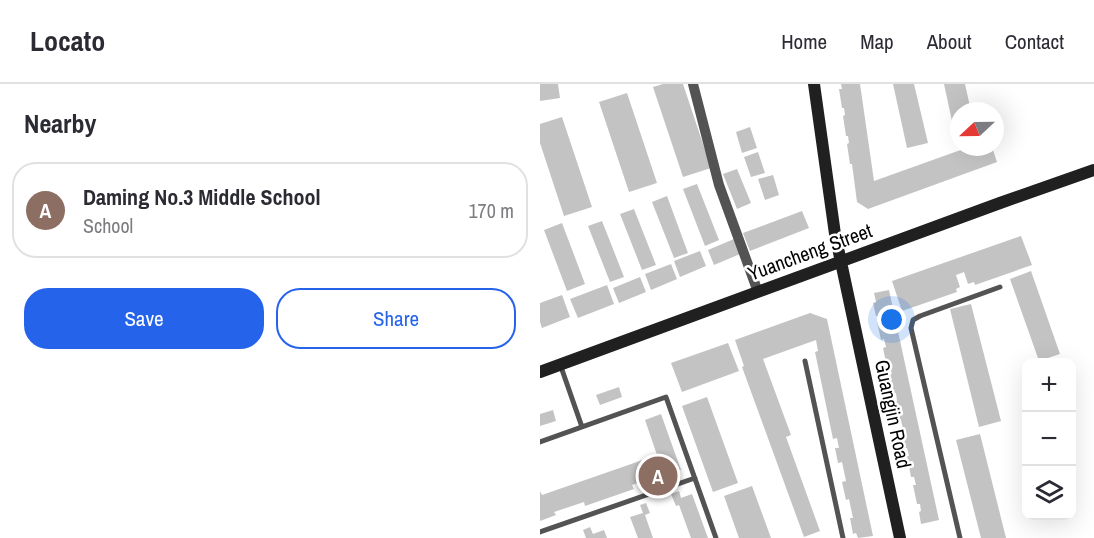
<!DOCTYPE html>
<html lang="en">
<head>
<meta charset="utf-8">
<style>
	:root { --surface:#fff; --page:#f2f2f3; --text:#2b2b33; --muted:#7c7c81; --line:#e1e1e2; --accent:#2563eb }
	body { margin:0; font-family:"Archivo Narrow",sans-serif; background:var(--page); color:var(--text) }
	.controls { position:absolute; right:18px; bottom:18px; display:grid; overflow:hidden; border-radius:12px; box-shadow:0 6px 24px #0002 }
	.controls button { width:54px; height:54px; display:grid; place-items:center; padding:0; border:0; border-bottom:2px solid var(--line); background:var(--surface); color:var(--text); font:30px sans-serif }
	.compass { position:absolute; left:410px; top:18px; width:54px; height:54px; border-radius:50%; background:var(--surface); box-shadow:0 6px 24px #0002; rotate:248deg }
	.you { position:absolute; left:352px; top:236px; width:21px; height:21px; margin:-15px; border:4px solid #fff; border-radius:50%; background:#1a73e8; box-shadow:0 0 0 9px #1a73e833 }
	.badge { display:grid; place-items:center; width:39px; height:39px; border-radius:50%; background:var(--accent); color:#fff; font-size:20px; font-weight:700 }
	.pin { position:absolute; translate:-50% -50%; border:3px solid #fff; box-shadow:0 2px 6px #0006 }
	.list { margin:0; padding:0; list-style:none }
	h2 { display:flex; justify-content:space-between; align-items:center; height:78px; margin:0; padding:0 24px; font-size:26px }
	h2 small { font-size:20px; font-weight:400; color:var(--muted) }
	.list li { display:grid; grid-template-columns:39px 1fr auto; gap:18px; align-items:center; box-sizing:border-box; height:96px; margin:0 12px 12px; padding:0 12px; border:2px solid var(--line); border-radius:24px }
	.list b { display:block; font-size:22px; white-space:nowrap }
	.list p { margin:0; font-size:20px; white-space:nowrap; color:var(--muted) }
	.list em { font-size:20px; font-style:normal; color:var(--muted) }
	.actions { display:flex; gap:12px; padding:18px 24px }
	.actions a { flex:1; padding:14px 0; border:2px solid var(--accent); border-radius:24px; text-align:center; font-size:21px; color:var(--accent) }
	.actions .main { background:var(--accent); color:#fff }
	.icon { flex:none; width:33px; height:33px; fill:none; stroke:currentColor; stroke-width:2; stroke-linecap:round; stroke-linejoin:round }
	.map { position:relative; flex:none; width:554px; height:454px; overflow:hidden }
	header { display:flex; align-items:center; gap:36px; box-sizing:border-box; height:84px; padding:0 30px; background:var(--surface); border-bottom:2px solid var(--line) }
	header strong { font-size:28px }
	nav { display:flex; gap:33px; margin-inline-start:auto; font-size:21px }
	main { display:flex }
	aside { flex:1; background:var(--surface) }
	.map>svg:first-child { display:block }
</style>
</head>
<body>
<header>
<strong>Locato</strong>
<nav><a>Home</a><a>Map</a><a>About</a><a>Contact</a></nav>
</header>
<main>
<aside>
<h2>Nearby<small></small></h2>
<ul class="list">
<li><span class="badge" style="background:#8d6e63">A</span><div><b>Daming No.3 Middle School</b><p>School</p></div><em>170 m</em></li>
</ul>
<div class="actions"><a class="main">Save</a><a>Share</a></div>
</aside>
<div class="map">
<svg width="554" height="454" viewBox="0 0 554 454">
	<rect width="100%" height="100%" fill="#fff"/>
	<path fill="#c3c3c3" d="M0 0H18L20 14 0 17Z
		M123 0H143L171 84 143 93 113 3Z
		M301 0H320L334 97 429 63H452L457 78 328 125 317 118 312 80H310L307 60 309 59 308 52H306L303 32 305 31 304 24H302L299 5H302Z
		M353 0H374L388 59 367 64Z
		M404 0H425L431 27H419V51H415Z
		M87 9 117 99 89 108 59 18Z
		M22 33 52 123 24 132 0 59V40Z
		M210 43 217 64 202 69 196 48Z
		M218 68 225 89 211 93 204 73Z
		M197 85 211 119 197 125 183 90Z
		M233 91 239 111 225 116 218 95Z
		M157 100 179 156 165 162 143 105Z
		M127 112 148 169 134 174 112 118Z
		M94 125 116 181 102 186 80 130Z
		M262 127 269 144 210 167 203 149Z
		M62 137 84 193 70 198 48 142Z
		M22 139 45 200 27 207 4 146Z
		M481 152 492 181 435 201 434 198 428 200 424 188 416 191 420 203 416 205 417 208 362 227 352 197Z
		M194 155 200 170 174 181 168 166Z
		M160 167 166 182 140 193 134 177Z
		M131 180 137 195 111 206 105 190Z
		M491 187 520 270 499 277 470 195Z
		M100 193 106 208 79 219 73 204Z
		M67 201 74 220 38 234 30 215Z
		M349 206 399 436 381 440 379 428 381 427 380 420H377L373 401H376L374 393H371L367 372H369L367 364H365L361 345H363L361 336 359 337 355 318 357 317 356 309 353 310 349 291 352 290 350 283H347L343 264 346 263 344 255 341 256 337 238 340 237 339 232H336L333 219 336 218 334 209Z
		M22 211 30 233 2 244 0 238V219Z
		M431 220 461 337 439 343 410 225Z
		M270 229 287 235 333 452 318 454 316 449 313 450 310 434H313L309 415 306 416 302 398 306 397 302 378 298 379 295 364H299L297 354 293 355 275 268 278 267 276 256 223 275 251 351 246 353 280 447 264 453 202 283 204 282 195 256Z
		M188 259 199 287 142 308 131 279Z
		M79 303 82 313 60 321 56 311Z
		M167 313 198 399 173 408 142 322Z
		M13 326 16 337 0 342V330Z
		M121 330 141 386 120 393 119 391 92 401 94 405 45 422 44 418 14 428 16 431 0 437V407L2 411 117 371 105 336Z
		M440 350 466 454H441L416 356Z
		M212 402 231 454H199L184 412Z
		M139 407 141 414 152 410 168 454H151L139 421 136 422 131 410Z
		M106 419 110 429 105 431 113 454H98L90 433 103 429 100 421Z
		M50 443 53 450 64 446 67 454H46L43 446Z"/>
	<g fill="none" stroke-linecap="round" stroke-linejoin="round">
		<path stroke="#535353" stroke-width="5" d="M265 277 303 454
			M20 280 42 343
			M0 358 126 313 176 454
			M0 448 155 394
			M420 454 371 244 373 236 380 232 460 203"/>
		<path stroke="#535353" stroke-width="10" d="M153 0 179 101 218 208"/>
		<path stroke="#202020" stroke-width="12" d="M274 0 295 150 360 454
			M0 288 460 119 554 86"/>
	</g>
	<g text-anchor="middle" stroke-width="5" stroke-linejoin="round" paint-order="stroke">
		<g font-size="20" fill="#000" stroke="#fff">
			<text transform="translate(270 168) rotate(-20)" y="7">Yuancheng Street</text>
			<text transform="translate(353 330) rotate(78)" y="7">Guangjin Road</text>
		</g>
	</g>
</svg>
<div class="controls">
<button>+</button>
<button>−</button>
<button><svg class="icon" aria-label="layers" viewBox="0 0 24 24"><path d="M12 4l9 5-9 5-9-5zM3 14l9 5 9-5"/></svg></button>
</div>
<svg class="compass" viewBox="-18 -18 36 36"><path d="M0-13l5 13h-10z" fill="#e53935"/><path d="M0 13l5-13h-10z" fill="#7c7c81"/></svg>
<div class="you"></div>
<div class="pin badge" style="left:118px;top:392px;background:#8d6e63">A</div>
</div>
</main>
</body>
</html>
